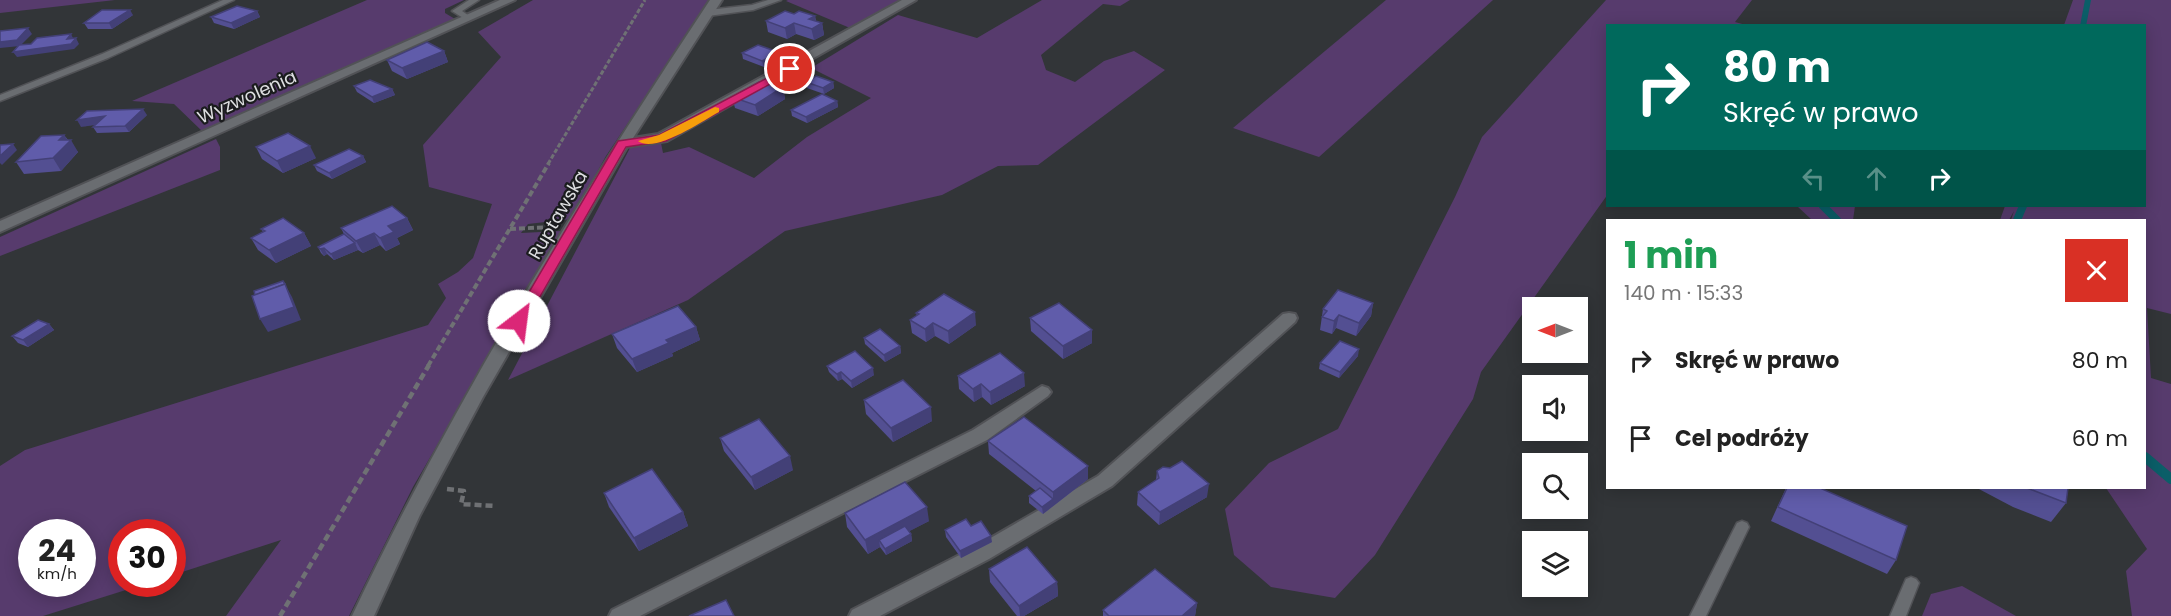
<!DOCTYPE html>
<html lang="pl">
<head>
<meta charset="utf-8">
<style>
	:root { --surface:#fff; --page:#f6f6f6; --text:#222; --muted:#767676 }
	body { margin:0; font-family:Poppins,sans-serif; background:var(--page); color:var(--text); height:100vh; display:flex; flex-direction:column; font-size:22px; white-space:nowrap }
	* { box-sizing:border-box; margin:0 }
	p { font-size:20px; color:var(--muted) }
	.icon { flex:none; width:33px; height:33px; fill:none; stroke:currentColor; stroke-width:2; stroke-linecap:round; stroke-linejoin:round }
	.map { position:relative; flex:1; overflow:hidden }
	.drawer { position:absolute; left:1606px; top:219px; width:540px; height:270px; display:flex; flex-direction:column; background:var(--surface); border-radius:0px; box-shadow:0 3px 15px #0003 }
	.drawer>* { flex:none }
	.top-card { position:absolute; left:1606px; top:24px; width:540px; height:183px; border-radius:0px; box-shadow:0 3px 15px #0003; background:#00695c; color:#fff; overflow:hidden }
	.needle { width:39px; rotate:270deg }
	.fabs { position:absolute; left:1522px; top:297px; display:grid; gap:12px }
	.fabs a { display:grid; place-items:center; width:66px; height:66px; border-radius:0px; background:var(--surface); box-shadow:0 3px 15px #0003; font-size:30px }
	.speed { position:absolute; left:18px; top:519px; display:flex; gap:12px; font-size:30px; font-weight:700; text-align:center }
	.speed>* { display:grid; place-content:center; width:78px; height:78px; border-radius:50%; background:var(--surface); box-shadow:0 3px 15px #0003; line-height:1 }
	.speed small { font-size:15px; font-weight:400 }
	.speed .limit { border:9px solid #d22; background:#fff; color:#111 }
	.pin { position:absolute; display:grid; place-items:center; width:51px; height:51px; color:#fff; margin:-26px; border:3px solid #fff; border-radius:50%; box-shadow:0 2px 6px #0007 }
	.me { position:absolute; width:66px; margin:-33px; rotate:30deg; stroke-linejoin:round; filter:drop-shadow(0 0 4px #0008) }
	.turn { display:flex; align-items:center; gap:21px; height:126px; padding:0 18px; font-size:27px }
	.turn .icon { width:78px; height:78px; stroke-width:2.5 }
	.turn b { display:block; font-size:42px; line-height:51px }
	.lanes { display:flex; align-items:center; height:57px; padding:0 18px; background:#0003; justify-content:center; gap:30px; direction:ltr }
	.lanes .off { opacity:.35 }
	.round { display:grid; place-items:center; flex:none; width:63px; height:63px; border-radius:0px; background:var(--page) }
	.summary { display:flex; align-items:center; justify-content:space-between; height:102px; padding:0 18px }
	h1 { font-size:36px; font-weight:700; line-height:45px; color:#1e9e55 }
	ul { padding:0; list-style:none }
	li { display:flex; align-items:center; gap:18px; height:78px; padding:0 18px }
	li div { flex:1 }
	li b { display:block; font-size:22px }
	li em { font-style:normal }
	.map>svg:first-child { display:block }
	.green { fill:#573b6d; fill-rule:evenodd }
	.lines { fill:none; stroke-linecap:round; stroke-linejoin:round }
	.stream-far2 { stroke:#0b5e68; stroke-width:6 }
	.stream-far1 { stroke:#0b5e68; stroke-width:8 }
	.stream { stroke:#0b5e68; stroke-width:10 }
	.service-casing { stroke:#515256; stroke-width:3 }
	.minor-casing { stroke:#515256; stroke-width:4 }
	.tertiary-casing { stroke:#515256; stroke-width:4 }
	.path-far2 { stroke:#6f7174; stroke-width:3; stroke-dasharray:4.5 2; stroke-linecap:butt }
	.path-far1 { stroke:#6f7174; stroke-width:4; stroke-dasharray:6 3; stroke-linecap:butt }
	.path { stroke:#6f7174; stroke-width:4.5; stroke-dasharray:7 4; stroke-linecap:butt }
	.service { fill:#6a6d71; fill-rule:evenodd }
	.minor { fill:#6a6d71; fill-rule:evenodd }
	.tertiary { fill:#6a6d71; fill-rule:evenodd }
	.wall { fill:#534f92 }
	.shaded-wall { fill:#434077 }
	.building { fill:#605caa; stroke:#434077; stroke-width:1.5 }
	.route { fill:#db2777; stroke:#8e194d; stroke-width:1.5 }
	.slow { fill:#f59e0b }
	.labels { text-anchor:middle; stroke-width:4.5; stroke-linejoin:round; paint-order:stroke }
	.street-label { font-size:18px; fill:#dddee0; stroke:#1b1c1e }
</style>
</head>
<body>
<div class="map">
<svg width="2171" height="616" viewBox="0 0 2171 616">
	<rect width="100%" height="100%" fill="#323538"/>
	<!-- green -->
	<g class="green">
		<polygon points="0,0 115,0 0,13"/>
		<polygon points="367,0 464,0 445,9 445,13 455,19 202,131 174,104 132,101"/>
		<path d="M533 0H710L606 156 571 219 528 224 521 233 561 231 413 487 349 616H226L281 540 173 575 172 532H122V584H145L43 616H0V466L25 450 428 325 446 298 438 284 458 272 473 258 492 204 429 187 423 145 501 57 478 32ZM32 532H82V584H32Z"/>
		<polygon points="788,0 900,0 850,28 786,1"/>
		<polygon points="1042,0 1130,0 1120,6 1103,4 1041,55 1046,70 1075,82 1104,61 1134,51 1165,70 1038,165 998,166 942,195 785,231 688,300 508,380 630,148 661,143 663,153 689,147 754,178 807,137 871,98 811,68 898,15 977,38"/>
		<polygon points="1386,0 1493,0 1319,157 1233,128"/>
		<polygon points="1606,0 1752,0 1735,22 1746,25 1608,26 1608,194 1481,372 1473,399 1375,555 1335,598 1271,587 1234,555 1225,509 1269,463 1338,429 1455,197 1482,137"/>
		<polygon points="2073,0 2171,0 2171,314 2147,308 2151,378 2171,384 2171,616 2132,616 2126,571 2147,549 2106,488 2145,488 2145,220 2011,220 2014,211 2009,220 2000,220 2005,206 2145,206 2145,26 2064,25"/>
		<polygon points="216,139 220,147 220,170 0,256 0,237"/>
		<polygon points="1797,206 1855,206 1853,220 1812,220"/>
		<polygon points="1962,586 2016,616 1922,616 1931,594"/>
	</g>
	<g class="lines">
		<!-- stream-far2 -->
		<polyline class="stream-far2" points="2083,26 2088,0"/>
		<!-- stream-far1 -->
		<g class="stream-far1">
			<polyline points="1823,206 1837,220"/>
			<polyline points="2017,220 2023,206"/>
		</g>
		<!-- stream -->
		<polyline class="stream" points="2145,457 2171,479"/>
		<defs>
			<g id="service">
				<polygon points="223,0 234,0 108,58 0,101 0,95 102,54"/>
				<polygon points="469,0 479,0 462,11 472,18 468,21 452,11"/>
				<polygon points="768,0 781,0 753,10 708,16 704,13 708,10 752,5"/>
				<polygon points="1742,521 1747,523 1749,527 1706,616 1690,616 1737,523"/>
				<polygon points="1911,577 1916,579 1919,583 1906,616 1890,616 1906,579"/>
			</g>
			<g id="minor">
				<path d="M710 0H722L633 138 658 134 902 0H916L667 141 627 147 483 397 420 515 374 616H352C454 401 579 198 710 0Z"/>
				<polygon points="1289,313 1295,314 1297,318 1295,322 1112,486 989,559 880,616 849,616 852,610 975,547 1098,476 1283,314"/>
				<polygon points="1042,386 1048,388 1051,392 1048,396 987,440 640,616 609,616 612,610 973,430"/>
			</g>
			<polygon id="tertiary" points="500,0 515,0 0,232 0,221"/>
		</defs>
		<!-- service casing -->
		<use href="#service" class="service-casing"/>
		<!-- minor casing -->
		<use href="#minor" class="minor-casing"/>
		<!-- tertiary casing -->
		<use href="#tertiary" class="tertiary-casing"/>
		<!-- path-far2 -->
		<polyline class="path-far2" points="548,164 645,0"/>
		<!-- path-far1 -->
		<g class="path-far1">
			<polyline points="510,229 551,227"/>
			<polyline points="428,366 549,163"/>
		</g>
		<!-- path -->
		<g class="path">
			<polyline points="447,489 464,491 461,504 496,506"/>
			<polyline points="280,616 429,365"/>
		</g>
		<!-- service -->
		<use href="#service" class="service"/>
		<!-- minor -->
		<use href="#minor" class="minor"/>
		<!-- tertiary -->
		<use href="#tertiary" class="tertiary"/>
	</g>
	<!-- wall -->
	<g class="wall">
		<polygon points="257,11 260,17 234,29 214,23 211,17"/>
		<polygon points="794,14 815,16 816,21 822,23 824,35 814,40 796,34 787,39 768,32 766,21"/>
		<polygon points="133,15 112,29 88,29 84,23"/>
		<polygon points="444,51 448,62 407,79 392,71 387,60"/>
		<polygon points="742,53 779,58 764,67 743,59"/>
		<polygon points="806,82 833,82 834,88 824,94 807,88"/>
		<polygon points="354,86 392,89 395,95 374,103 357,92"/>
		<polygon points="783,87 785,99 758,116 735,108 732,97"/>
		<polygon points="837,101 838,107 807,123 792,116 791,110"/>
		<polygon points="147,115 129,132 97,133 93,127 96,124 81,127"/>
		<polygon points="64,135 78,152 61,171 24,174 16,162"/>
		<polygon points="256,147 316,158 283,173 262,159"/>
		<polygon points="363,156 366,162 332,179 317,171 314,165"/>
		<polygon points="407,218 413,230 397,238 400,244 386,251 380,245 363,253 358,250 334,260 327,254 324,256 321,253 318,247 344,234 341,228"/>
		<polygon points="261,229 304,233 311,246 276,263 258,250 251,238 263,232"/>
		<polygon points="1373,303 1371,316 1356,336 1336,328 1332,334 1320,330 1323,309"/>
		<polygon points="916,313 976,325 949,344 935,336 926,342 912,333 910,320 917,316"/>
		<polygon points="1030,318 1092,330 1092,343 1063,359 1031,331"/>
		<polygon points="49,324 54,330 28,347 18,343 12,336"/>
		<polygon points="696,327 700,340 672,353 673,356 637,372 617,348 612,334"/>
		<polygon points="864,338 900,346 901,353 885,362 865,344"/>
		<polygon points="1358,356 1339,378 1319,369 1320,363"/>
		<polygon points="827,366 874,375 852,388 842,379 838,381 829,372"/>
		<polygon points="958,376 1025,386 991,405 982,397 974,402 959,389"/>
		<polygon points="864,400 932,421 893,442 866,414"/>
		<polygon points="720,438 793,470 755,490 724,451"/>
		<polygon points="988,441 1088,479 1043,514 1029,503 1029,496 1036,491 989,454"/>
		<polygon points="1170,468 1207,497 1159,525 1137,505 1138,492 1156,480 1157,471"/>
		<polygon points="1786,488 1820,488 1896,560 1887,574 1771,521"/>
		<polygon points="1977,488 2068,488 2066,503 2051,522 2013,507"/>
		<polygon points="604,493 683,512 688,526 639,551 609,507"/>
		<polygon points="845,513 929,521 909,531 911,534 912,541 886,555 880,547 868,554 847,527"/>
		<polygon points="971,526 992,542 961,558 946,537 945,530"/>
		<polygon points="989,569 1057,582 1058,596 1024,616 1017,616 990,582"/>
		<polygon points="1197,603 1195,616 1103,616 1103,610"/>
	</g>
	<!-- shaded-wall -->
	<g class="shaded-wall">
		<polygon points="130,10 133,15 112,29 109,23"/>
		<polygon points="257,11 260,17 234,29 231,23"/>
		<polygon points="815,16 816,26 822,23 824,35 814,40 809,19"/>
		<polygon points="794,23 796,34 787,39 785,28"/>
		<polygon points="28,28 32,34 20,46 0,48 0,42"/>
		<polygon points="71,34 74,40 76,38 79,44 74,49 17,57 13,52 67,39"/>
		<polygon points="444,51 448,62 407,79 402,68"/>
		<polygon points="778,52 779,58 764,67 762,61"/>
		<polygon points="833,82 834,88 824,94 823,88"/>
		<polygon points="783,87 785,99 758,116 755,105"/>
		<polygon points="392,89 395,95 374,103 372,97"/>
		<polygon points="837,101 838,107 807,123 806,117"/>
		<polygon points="143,109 147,115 129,132 125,126"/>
		<polygon points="105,116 109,123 81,127 77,120"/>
		<polygon points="64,135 69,142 71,140 78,152 61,171 53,158 59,140"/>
		<polygon points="13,144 17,150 2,165 0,163 0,156"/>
		<polygon points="310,146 316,158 283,173 277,161"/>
		<polygon points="363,156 366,162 332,179 329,173"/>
		<polygon points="407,218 413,230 397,238 400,244 386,251 380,238 388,226"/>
		<polygon points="304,233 311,246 276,263 269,250"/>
		<polygon points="374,233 380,245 363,253 356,241"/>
		<polygon points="355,243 358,250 334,260 331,254"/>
		<polygon points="324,248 327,254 324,256 320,249"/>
		<polygon points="283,281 292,297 301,320 268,332 260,319"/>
		<polygon points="1373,303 1371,316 1356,336 1359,323"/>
		<polygon points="975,312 976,325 949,344 948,331"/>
		<polygon points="1339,315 1336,328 1332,334 1334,321"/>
		<polygon points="933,323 935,336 926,342 925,329"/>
		<polygon points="49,324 54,330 28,347 23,340"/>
		<polygon points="696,327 700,340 672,353 673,356 637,372 632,359 666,340"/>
		<polygon points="1092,330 1092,343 1063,359 1063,346"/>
		<polygon points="900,346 901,353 885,362 884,355"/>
		<polygon points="1359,349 1358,356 1339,378 1340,372"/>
		<polygon points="873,368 874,375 852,388 851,381"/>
		<polygon points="841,372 842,379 838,381 837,374"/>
		<polygon points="1024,373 1025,386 991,405 990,392"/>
		<polygon points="981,384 982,397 974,402 973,389"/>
		<polygon points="931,407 932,421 893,442 891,428"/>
		<polygon points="790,456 793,470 755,490 751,477"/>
		<polygon points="1088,466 1088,479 1043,514 1042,507 1053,499 1053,492"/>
		<polygon points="1209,484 1207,497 1159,525 1160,512"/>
		<polygon points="927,507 929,521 883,545 879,540 880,547 868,554 865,540"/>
		<polygon points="683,512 688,526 639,551 634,538"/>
		<polygon points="911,534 912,541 886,555 885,549"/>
		<polygon points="991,536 992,542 961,558 960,551"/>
		<polygon points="1057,582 1058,596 1024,616 1020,616 1019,606"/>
		<polygon points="1197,603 1195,616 1182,616"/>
	</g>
	<!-- building -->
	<g class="building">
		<polygon points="237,6 257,11 231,23 211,17"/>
		<polygon points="102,10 130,10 109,23 84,23"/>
		<polygon points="785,11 794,14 799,11 815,16 809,19 822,23 812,29 794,23 785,28 766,21"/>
		<polygon points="28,28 17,40 0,42 0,31"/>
		<polygon points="71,34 67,39 76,38 71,44 13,52 19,45 31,44 37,38"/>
		<polygon points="427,42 444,51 402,68 387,60"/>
		<polygon points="758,45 778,52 762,61 742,53"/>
		<polygon points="816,76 833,82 823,88 806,82"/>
		<polygon points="370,80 392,89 372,97 354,86"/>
		<polygon points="759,82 783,87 755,105 732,97"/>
		<polygon points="822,94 837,101 806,117 791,110"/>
		<polygon points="143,109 125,126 93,127 105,116 77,120 87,111"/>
		<polygon points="288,133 310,146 277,161 256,147"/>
		<polygon points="64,135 59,140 71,140 53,158 16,162 41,136"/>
		<polygon points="13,144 0,156 0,145"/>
		<polygon points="349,149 363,156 329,173 314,165"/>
		<polygon points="392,206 407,218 388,226 394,232 380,238 374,233 356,241 341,228"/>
		<polygon points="283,218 304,233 269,250 251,238 265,231 261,229"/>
		<polygon points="344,234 355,243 331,254 324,248 320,249 318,247"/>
		<polygon points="283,281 285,284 255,295 254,291"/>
		<polygon points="285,284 294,307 260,319 252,296"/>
		<polygon points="1338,290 1373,303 1359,323 1339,315 1334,321 1322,317 1327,311 1323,309"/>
		<polygon points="944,294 975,312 948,331 933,323 925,329 910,320 919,314 916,313"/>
		<polygon points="1059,303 1092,330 1063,346 1030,318"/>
		<polygon points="678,306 696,327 666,340 669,343 632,359 612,334"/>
		<polygon points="38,320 49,324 23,340 12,336"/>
		<polygon points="880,329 900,346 884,355 864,338"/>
		<polygon points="1340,341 1359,349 1340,372 1320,363"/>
		<polygon points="855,351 873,368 851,381 841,372 837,374 827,366"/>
		<polygon points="1000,353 1024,373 990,392 981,384 973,389 958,376"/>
		<polygon points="903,380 931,407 891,428 864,400"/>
		<polygon points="1024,417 1088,466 1053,492 988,441"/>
		<polygon points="759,419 790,456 751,477 720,438"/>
		<polygon points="1182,461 1209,484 1160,512 1138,492 1159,478 1157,471 1163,467 1170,468"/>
		<polygon points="652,469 683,512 634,538 604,493"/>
		<polygon points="905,482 927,507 865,540 845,513"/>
		<polygon points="1040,488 1053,499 1042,507 1029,496"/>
		<polygon points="1787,488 1820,488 1907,526 1896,560 1778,507"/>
		<polygon points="2026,488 2068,488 2066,503 2027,488"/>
		<polygon points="966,519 971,526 981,521 991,536 960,551 945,530"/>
		<polygon points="905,526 911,534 885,549 879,540"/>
		<polygon points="1027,547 1057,582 1019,606 989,569"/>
		<polygon points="1155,569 1197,603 1182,616 1109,616 1103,610"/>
		<polygon points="726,600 734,616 689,616"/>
	</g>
	<!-- route -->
	<polygon class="route" points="790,66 795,69 794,71 666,141 626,147 526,321 524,324 514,324 512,321 618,141 659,135"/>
	<!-- slow -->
	<path class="slow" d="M715 107 719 108V112C702 121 655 154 638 141L659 135Z"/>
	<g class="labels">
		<!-- street labels -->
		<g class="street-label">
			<text transform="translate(247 97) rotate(-24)" y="6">Wyzwolenia</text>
			<text transform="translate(558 215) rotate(-60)" y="6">Ruptawska</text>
		</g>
	</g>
</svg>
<div class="fabs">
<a><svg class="needle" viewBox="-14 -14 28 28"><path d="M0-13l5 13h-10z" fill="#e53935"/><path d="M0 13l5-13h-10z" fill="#767676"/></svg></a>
<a><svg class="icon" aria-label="sound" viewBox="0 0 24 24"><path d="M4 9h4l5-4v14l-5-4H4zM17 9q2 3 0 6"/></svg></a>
<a><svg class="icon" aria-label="search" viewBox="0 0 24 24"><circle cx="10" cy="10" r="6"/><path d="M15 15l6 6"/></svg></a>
<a><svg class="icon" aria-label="layers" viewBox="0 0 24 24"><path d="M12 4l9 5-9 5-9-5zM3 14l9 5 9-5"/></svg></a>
</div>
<div class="speed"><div>24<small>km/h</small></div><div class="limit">30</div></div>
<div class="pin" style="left:790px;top:69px;background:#d93025"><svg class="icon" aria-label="arrive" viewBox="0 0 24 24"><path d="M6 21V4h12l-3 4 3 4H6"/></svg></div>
<svg class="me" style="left:519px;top:321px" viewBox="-20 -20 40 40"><circle r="19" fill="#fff"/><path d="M0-13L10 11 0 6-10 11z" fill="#db2777"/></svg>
<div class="top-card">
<div class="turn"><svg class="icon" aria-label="right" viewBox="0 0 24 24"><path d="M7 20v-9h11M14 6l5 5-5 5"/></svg><div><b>80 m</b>Skręć w prawo</div></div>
<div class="lanes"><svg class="icon off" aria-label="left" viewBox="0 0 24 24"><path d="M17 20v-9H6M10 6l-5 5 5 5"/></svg><svg class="icon off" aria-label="ahead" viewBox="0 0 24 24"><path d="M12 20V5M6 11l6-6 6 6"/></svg><svg class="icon" aria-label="right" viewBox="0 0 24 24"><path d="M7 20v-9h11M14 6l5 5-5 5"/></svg></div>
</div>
<section class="drawer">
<div class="summary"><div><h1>1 min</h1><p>140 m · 15:33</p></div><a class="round" style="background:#d93025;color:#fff"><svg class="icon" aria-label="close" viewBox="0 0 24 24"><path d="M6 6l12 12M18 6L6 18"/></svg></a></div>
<ul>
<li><svg class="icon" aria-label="right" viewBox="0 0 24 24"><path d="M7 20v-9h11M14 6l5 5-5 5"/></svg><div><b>Skręć w prawo</b></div><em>80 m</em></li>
<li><svg class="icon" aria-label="arrive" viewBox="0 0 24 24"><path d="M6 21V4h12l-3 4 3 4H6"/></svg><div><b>Cel podróży</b></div><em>60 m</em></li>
</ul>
</section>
</div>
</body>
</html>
